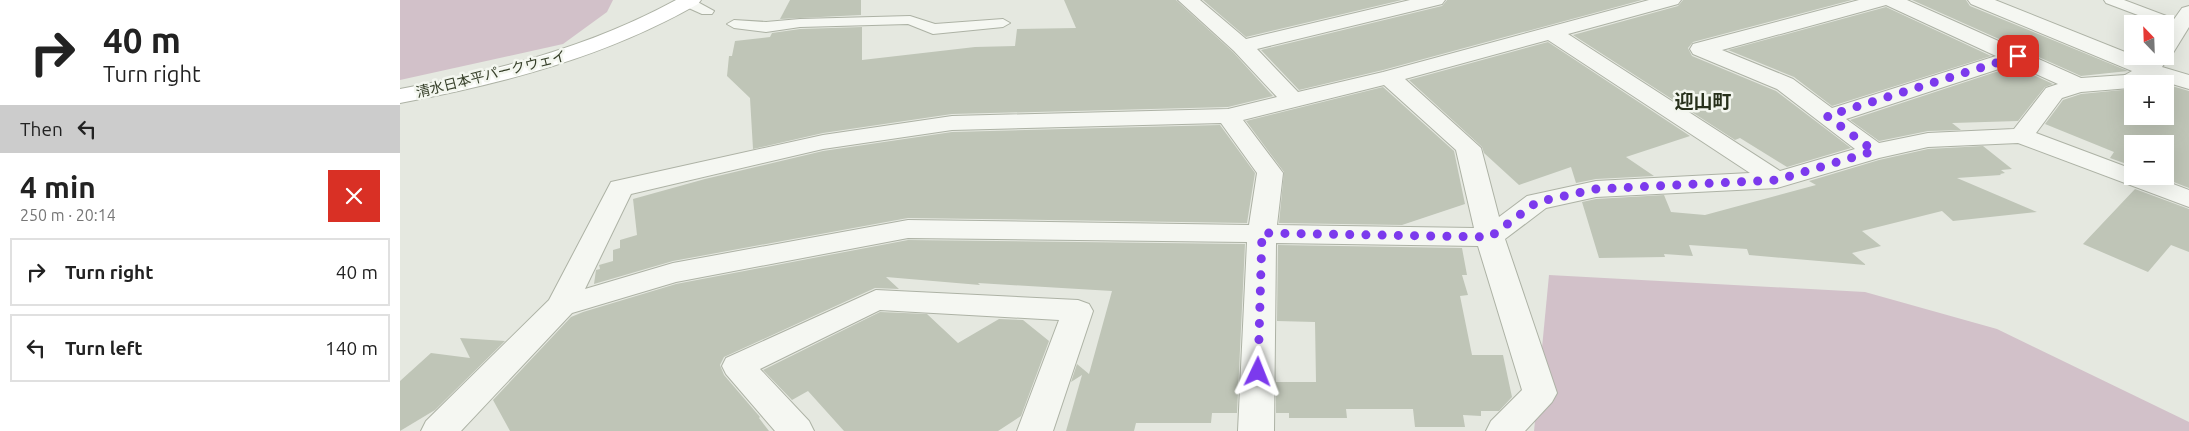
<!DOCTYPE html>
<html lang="en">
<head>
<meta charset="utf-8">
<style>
	:root { --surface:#fff; --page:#f6f6f6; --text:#222; --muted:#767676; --line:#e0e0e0 }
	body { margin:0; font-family:Ubuntu,"Noto Sans JP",sans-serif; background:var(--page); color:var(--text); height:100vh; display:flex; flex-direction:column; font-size:19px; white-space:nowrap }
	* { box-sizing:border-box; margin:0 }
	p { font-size:16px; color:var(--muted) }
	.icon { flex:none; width:28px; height:28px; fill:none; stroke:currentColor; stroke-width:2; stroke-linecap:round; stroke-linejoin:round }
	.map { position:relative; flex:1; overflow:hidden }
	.side { display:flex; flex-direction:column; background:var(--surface); width:400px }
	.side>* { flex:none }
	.banner { background:#fff; color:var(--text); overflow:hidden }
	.needle { width:32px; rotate:337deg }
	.buttons { position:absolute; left:1724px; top:15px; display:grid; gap:10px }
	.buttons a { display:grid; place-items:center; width:50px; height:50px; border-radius:0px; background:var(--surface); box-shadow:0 5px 20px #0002; font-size:25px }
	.pin { position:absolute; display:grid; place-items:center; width:42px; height:42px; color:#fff; margin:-21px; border-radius:10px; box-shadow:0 2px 8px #0006 }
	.me { position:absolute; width:55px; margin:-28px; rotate:2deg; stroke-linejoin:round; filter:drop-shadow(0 0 4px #0008) }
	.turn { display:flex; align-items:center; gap:18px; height:105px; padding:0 20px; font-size:22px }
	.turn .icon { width:65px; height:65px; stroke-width:2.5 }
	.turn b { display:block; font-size:35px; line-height:42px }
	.then { display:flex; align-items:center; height:48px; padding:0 20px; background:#0003; gap:10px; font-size:19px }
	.round { display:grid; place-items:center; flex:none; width:52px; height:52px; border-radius:0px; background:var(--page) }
	.summary { display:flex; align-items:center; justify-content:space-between; height:85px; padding:0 20px }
	h1 { font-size:30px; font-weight:600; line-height:38px }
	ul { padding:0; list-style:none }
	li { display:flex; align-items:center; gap:15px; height:68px; margin:0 10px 8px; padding:0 10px; border:2px solid var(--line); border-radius:0px }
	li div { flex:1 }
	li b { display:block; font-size:19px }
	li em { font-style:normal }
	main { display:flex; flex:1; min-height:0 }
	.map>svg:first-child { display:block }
	.green { fill:#d2c1c9 }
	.building { fill:#bfc5b7 }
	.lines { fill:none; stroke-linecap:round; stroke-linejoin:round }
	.lane-casing { stroke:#adb2a5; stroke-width:2 }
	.street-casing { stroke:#adb2a5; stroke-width:2 }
	.secondary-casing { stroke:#adb2a5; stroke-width:2 }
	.lane { fill:#f5f7f2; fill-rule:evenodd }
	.street { fill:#f5f7f2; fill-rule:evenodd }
	.secondary { fill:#fff; fill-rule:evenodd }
	.route { stroke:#7c3aed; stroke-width:9; stroke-dasharray:0 16.2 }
	.labels { text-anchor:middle; stroke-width:5; stroke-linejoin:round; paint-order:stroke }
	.far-street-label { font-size:14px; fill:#363f29; stroke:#f3f6ef }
	.quarter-label { font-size:19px; font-weight:bold; fill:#27301b; stroke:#f3f6ef }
</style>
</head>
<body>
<main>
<section class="side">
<div class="banner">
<div class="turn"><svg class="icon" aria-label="right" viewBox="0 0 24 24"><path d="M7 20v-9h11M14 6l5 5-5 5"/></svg><div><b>40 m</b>Turn right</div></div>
<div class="then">Then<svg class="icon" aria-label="left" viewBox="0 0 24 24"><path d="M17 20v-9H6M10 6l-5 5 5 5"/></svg></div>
</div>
<div class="summary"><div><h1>4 min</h1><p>250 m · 20:14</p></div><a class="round" style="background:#d93025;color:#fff"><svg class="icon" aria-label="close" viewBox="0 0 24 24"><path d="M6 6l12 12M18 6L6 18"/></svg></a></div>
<ul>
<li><svg class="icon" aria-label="right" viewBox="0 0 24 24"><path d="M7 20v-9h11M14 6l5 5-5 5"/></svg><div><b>Turn right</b></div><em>40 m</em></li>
<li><svg class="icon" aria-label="left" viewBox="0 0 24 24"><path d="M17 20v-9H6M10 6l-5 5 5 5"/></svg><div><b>Turn left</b></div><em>140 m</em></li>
</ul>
</section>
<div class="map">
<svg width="1789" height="431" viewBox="0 0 1789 431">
	<rect width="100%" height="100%" fill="#e5e8e0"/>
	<!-- green -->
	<g class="green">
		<polygon points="0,0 213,0 207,12 163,44 0,80"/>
		<polygon points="1149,275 1465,292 1597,329 1789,422 1789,431 1134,431"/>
	</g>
	<!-- building -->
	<g class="building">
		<polygon points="390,0 461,0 461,15 380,19"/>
		<polygon points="664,0 776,0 833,52 873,96 828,107 552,114 423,133 353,149 350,98 327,76 329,56 332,56 335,41 370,37 372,33 400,29 462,27 462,60 575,47 615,46 617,29 676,28"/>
		<polygon points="803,0 1002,0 846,37"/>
		<polygon points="1047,0 1242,0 983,70 899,90 861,50 1042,6"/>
		<polygon points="1283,0 1452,0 1293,42 1288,48 1292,56 1376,91 1451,148 1387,167 1340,138 1335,140 1173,35 1278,6"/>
		<polygon points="1512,0 1566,0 1570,6 1728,71 1681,76"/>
		<polygon points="1486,7 1591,56 1432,106 1394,77 1328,50"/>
		<polygon points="1148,42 1290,136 1226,157 1254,176 1196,179 1176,183 1171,167 1119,185 1084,153 1082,147 1009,80"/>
		<polygon points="1614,66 1653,84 1645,87 1618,121 1552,123 1561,130 1528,131 1479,141 1450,120"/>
		<polygon points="1765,84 1789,91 1789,188 1758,176 1765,176 1765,144 1732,144 1732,166 1710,158 1714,152 1645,124 1663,100 1681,94 1732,89 1732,116 1765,116"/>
		<polygon points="983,87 1054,151 1065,204 1002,225 879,223 884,172 846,121"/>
		<polygon points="820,125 855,173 847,223 508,218 273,261 194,284 196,270 200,269 199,265 213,261 213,250 220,248 220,240 237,235 233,199 305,179 423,151 552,132"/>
		<polygon points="1583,146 1612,169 1601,170 1605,173 1600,174 1601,175 1557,178 1637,212 1553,221 1542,211 1462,231 1481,246 1452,253 1466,265 1349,255 1347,249 1289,245 1293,256 1264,254 1265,257 1199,258 1182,202 1196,199 1264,195 1271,212 1305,215 1416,185 1409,181 1479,160 1528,149"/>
		<polygon points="1735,189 1789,209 1789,252 1771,245 1748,272 1683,244"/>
		<polygon points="508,240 845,244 837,413 812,413 811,423 736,423 734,431 666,431 682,375 671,382 677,364 689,374 712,291 578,283 580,285 486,277 499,289 475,288 324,357 320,365 324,375 360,417 359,418 369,431 110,431 93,400 171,317 183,312 276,284"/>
		<polygon points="878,245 1062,248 1067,275 1062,275 1068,295 1060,296 1072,355 1103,355 1112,397 1099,411 1081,411 1081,416 1063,415 1065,427 1015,427 1013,409 946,409 947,418 889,418 889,413 876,413 876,382 916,382 915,322 877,321"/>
		<polygon points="480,312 527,314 558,343 599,319 623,320 649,341 621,416 598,431 444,431 408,391 392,400 363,370"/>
		<polygon points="60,338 105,341 35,410 0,431 0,381 31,353 70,358"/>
	</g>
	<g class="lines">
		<defs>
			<g id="lane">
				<polygon points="281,0 294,0 314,11 312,14 302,14 282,5"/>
				<polygon points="1704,0 1724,0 1785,23 1787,26 1780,30 1775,29 1706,3"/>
				<polygon points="510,16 535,24 603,19 610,23 603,27 533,34 508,24 400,27 366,32 334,28 327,24 334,20 366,22 400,19"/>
			</g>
			<g id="street">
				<path d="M778 0H800L846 39 1010 0H1045L1042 4 857 49 898 92 983 72 1249 0H1281L1278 4 1168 34 1380 171 1455 149 1377 89 1293 54 1290 49 1293 44 1459 0H1507L1681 78 1725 75 1732 71 1571 4 1568 0H1595L1745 60 1748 56H1764L1767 60 1762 67 1789 75V89L1752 78 1741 84H1732V87L1730 88 1681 92 1662 98 1636 133 1732 169V176H1752L1789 190V207L1618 143 1528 147 1479 158 1377 188 1196 197 1146 208 1105 239 1157 393 1152 402 1125 431H1086L1091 421 1122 390 1078 246 876 243 874 431H838L847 242 508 238 276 282 172 313 61 431H21L26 421 149 300 211 182 423 135 552 116 828 109 877 97 834 51ZM1486 5 1596 56 1432 108 1393 79 1322 50ZM1148 40 1350 173 1196 181 1127 196 1099 217 1081 148 1005 79ZM1614 64 1658 84 1646 88 1614 129 1528 133 1479 143 1446 119ZM984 85 1056 150 1074 228 877 225 883 173 843 120ZM821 123 857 173 849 225 508 220 273 263 185 289 231 194 423 149 552 130Z"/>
				<polygon points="1789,6 1789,27 1773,53 1765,54 1765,32 1782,8"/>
				<polygon points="476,290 678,300 689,304 693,311 653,431 617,431 659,320 480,310 360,369 409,421 414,431 375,431 326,374 322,366 326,358"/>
			</g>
			<path id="secondary" d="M276 0H301L298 4C205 57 105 83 0 103V89C96 71 190 47 276 0Z"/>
		</defs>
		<!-- lane casing -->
		<use href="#lane" class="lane-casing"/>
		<!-- street casing -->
		<use href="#street" class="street-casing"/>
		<!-- secondary casing -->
		<use href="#secondary" class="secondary-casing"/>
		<!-- lane -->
		<use href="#lane" class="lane"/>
		<!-- street -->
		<use href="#street" class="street"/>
		<!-- secondary -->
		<use href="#secondary" class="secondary"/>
	</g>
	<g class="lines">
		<!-- route -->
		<polyline class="route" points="858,372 862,233 1090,237 1137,202 1196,189 1377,180 1474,151 1427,116 1618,56"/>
	</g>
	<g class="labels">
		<!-- far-street labels -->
		<g class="far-street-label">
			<text transform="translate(91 74) rotate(-14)" y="5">清水日本平パークウェイ</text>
		</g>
		<!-- quarter labels -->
		<g class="quarter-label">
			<text x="1303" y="108">迎山町</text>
		</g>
	</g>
</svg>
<div class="buttons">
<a><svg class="needle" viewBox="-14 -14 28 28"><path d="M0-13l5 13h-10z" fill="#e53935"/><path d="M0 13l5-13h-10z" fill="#767676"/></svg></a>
<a>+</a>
<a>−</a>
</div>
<div class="pin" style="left:1618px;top:56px;background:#d93025"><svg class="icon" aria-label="arrive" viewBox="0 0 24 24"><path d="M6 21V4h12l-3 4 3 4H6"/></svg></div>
<svg class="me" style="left:858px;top:372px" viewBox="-20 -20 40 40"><path d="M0-17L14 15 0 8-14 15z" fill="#7c3aed" stroke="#fff" stroke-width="4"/></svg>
</div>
</main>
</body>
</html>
